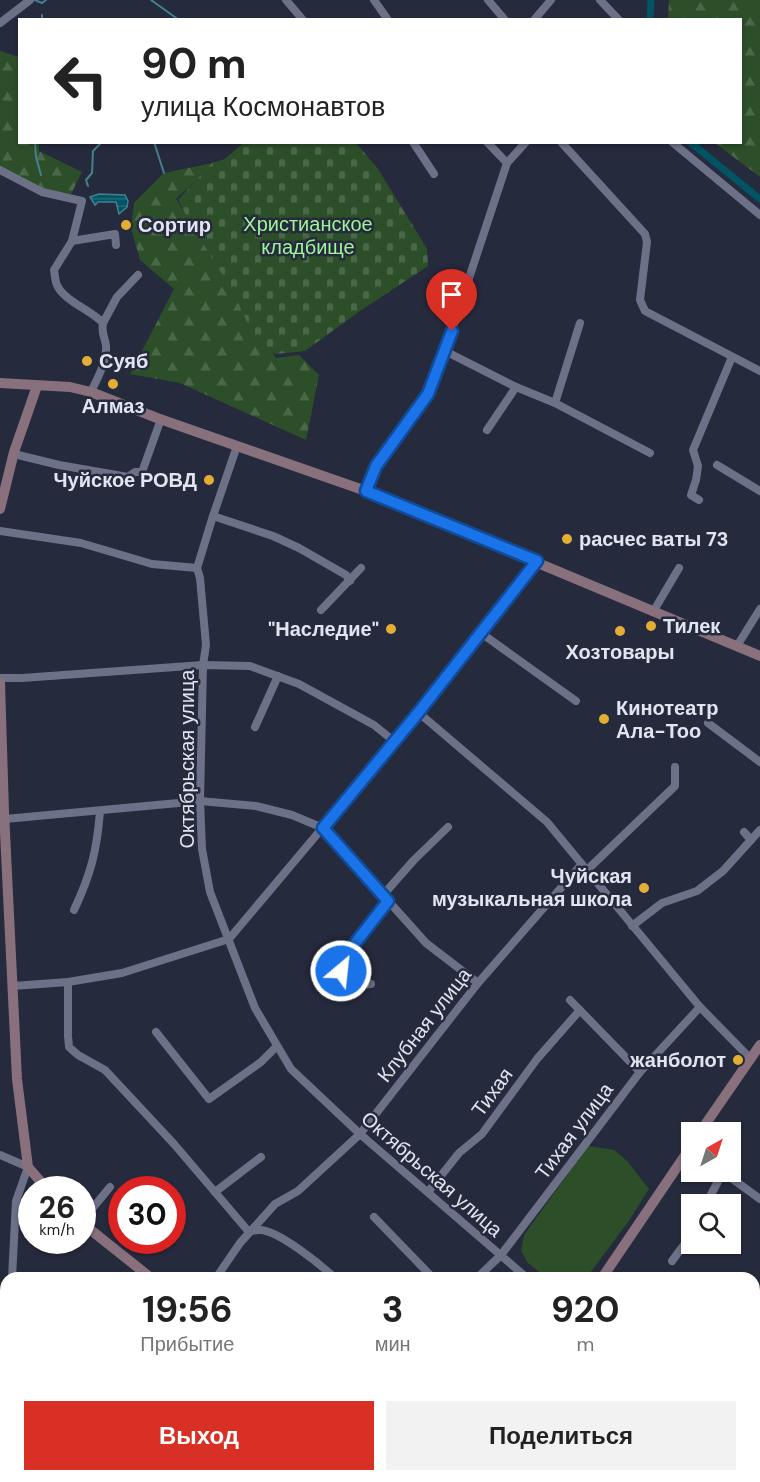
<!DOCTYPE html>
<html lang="ru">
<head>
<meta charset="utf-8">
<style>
	:root { --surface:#fff; --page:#f2f2f2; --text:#222; --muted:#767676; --accent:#d93025 }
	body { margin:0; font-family:"DM Sans",sans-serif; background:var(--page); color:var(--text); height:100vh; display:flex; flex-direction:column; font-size:22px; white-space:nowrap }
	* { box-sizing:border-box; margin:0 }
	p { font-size:20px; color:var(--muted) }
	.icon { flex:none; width:33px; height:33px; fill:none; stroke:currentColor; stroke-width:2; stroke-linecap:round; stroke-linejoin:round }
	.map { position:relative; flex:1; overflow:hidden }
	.panel { position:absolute; left:0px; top:1272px; width:760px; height:210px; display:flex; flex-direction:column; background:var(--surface); border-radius:18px 18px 0 0; box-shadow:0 2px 4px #0004 }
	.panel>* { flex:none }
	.top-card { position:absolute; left:18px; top:18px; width:724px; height:126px; border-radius:0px; box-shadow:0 2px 4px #0004; background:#fff; color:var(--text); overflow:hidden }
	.needle { width:39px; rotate:39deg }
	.buttons { position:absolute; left:681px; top:1122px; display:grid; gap:12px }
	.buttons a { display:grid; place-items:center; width:60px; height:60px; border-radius:0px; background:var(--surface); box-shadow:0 2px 4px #0004; font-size:30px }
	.speed { position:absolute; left:18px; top:1176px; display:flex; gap:12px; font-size:30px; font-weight:700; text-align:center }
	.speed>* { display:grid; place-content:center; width:78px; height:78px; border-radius:50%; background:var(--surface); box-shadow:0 2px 4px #0004; line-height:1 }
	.speed small { font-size:15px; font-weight:400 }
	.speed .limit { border:9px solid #d22; background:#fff; color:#111 }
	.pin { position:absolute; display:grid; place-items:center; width:51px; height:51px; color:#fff; margin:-62px -26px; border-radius:50% 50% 50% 0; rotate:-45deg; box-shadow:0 0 6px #0007 }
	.pin .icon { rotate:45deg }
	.me { position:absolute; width:66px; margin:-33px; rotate:28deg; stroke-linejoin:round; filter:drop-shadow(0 0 4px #0008) }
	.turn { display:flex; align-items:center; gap:21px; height:126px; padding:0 24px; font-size:27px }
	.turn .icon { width:78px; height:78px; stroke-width:2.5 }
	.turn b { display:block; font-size:42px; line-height:51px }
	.eta { display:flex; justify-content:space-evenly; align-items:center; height:102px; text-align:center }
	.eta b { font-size:36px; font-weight:700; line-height:42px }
	.primary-button { display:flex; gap:12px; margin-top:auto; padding:12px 24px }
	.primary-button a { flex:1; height:69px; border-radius:0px; background:var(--accent); color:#fff; font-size:24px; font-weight:700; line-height:69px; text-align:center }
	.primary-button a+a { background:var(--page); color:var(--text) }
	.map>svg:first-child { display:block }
	.forest { fill:url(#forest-firs) }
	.cemetery { fill:url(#cemetery-stones) }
	.garden { fill:#2c4f29 }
	.water { fill:url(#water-rules); stroke:#44808e; stroke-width:1.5 }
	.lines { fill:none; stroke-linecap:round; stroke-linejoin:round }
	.stream { stroke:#44808e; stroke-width:2 }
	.canal { stroke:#005463; stroke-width:7 }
	.street { stroke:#6c7188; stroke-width:8 }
	.secondary { stroke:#88707c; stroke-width:10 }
	.route-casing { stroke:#114b97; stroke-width:15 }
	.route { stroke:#1a73e8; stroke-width:10 }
	.poi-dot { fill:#e3ae34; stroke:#262a3d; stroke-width:2 }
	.labels { text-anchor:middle; stroke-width:5; stroke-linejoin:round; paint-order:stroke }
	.park-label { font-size:20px; fill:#9ef597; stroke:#262a3d }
	.poi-label { font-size:20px; font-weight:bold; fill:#e1e5f1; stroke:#262a3d; text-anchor:start }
	.street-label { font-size:20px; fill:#e1e5f1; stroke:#262a3d }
</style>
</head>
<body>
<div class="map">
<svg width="760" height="1482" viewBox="0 0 760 1482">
	<defs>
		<pattern id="forest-firs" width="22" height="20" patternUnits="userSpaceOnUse" patternTransform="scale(1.5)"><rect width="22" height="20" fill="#2c4f29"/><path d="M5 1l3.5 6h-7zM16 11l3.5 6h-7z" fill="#4a6848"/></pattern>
		<pattern id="cemetery-stones" width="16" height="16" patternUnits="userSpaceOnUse" patternTransform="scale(1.5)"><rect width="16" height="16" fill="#2c4f29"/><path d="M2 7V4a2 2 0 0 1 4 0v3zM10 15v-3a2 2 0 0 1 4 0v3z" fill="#4a6848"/></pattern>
		<pattern id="water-rules" width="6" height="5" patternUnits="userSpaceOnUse" patternTransform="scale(1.5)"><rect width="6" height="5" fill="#005463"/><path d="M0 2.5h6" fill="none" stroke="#256c7a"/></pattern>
	</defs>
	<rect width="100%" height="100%" fill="#262a3d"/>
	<!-- forest -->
	<g class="forest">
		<polygon points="669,0 760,0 760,177 715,143 741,142 741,20 668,19"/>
		<polygon points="0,51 19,57 20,142 39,143 39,151 82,172 69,198 42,190 0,168"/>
		<polygon points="217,162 176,199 276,358 299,355 319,375 306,440 180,383 130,374 174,289 140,260 131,228 134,203 164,173"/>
	</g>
	<!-- cemetery -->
	<polygon class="cemetery" points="243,143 356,143 378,169 427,249 428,266 360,311 305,351 276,354 266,350 249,326 232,290 189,221 178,200 212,163 225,159"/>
	<!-- garden -->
	<polygon class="garden" points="588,1146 614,1150 627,1161 649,1189 628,1222 587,1277 547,1278 528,1263 521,1251 524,1235"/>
	<!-- water -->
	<polygon class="water" points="99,194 125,195 128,201 127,207 119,214 116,202 98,202 95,205 90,197"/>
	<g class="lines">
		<!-- stream -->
		<g class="stream">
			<polyline points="35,0 42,3 46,0"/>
			<polyline points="151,0 179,20"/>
			<polyline points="42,20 42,15"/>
			<polyline points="35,142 36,157 41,175"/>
			<polyline points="154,142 164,173"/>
			<polyline points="88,186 86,180 92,173 93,151 102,142"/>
		</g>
		<!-- canal -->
		<g class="canal">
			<polyline points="650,20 651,0"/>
			<polyline points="690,142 760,199"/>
		</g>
		<!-- street -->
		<g class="street">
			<polyline points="286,0 303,20"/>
			<polyline points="374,0 388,20"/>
			<polyline points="488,0 505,20"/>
			<polyline points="600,0 619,20"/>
			<polyline points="534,20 551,0"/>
			<polyline points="0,23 30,0"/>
			<polyline points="413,142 434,174"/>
			<polyline points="487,142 507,163"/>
			<polyline points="561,142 645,234 647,242 640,300 645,311 760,371"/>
			<polyline points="672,142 760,215"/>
			<polyline points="0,170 42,192 82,201 72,241"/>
			<polyline points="103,323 117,297 138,275"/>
			<polyline points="445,351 516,387 555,403 650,453"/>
			<path d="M91 392C97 379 107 362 106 346 105 336 101 335 103 323 92 311 63 300 57 285 55 281 55 275 54 270L72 241 115 234 116 245"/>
			<polyline points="555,403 580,323"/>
			<polyline points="487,430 516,387"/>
			<polyline points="237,446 213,516 197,568 200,578 206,645 203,665 200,801 202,849 210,892 255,1008 291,1069 360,1134 527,1278"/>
			<polyline points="14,454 59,465 128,477 135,472 142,472 161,419"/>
			<polyline points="717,465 760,491"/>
			<polyline points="366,491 376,466 428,394 445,351 507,163 526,142"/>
			<polyline points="699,500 691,495 696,480 698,466 693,450 732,357"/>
			<polyline points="213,516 273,536 299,548 346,575 350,581"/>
			<polyline points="0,531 81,543 152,564 197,568"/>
			<polyline points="321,610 361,568"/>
			<polyline points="653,612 679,568"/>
			<polyline points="481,633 576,701"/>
			<polyline points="737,646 760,609"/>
			<polyline points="0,678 22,678 203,665 250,666 299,684 374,725 395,742"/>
			<polyline points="419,713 547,822 700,1007 750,1058"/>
			<polyline points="708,723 760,762"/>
			<polyline points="255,727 278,676"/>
			<polyline points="5,819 200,801 256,806 292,815 323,828 426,943 478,983"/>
			<polyline points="744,832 751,840 760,830"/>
			<polyline points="586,871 675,786 675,767"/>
			<polyline points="383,895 414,860 448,827"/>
			<path d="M74 910C91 874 97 850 100 811"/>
			<polyline points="632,926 662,903 697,891 723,871 751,840"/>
			<path d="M68 982V1036L69 1047 78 1055 105 1070 174 1144 249 1232C252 1231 255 1230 259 1230 277 1229 321 1265 335 1278"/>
			<path d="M371 984C356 986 343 981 339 964L388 901"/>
			<polyline points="13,986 68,982 122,973 229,939 419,713 537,561"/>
			<polyline points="570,1000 640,1072"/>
			<polyline points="156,1032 209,1099 261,1062 276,1047"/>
			<polyline points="0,1155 28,1167 16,1201 12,1278"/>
			<polyline points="723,1172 760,1199"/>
			<polyline points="215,1192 261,1157"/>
			<polyline points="428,1192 459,1153 482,1134 537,1059 580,1010"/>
			<polyline points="706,1204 723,1172"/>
			<polyline points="374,1217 433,1278"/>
			<polyline points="82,1221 110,1187"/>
			<polyline points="672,1261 692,1234"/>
			<polyline points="216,1278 240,1243 275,1204 298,1191 360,1134 478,983 581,865"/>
			<polyline points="477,1278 501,1255 640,1072 700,1007"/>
			<polyline points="0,1323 6,1323"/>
			<polyline points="754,1354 760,1356"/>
			<polyline points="0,1446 6,1411"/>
			<polyline points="754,1454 760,1458"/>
			<polyline points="629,1476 637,1482"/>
			<polyline points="744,1476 746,1482"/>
			<polyline points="210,1482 226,1476"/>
			<polyline points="594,1482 600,1476"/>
		</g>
		<!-- secondary -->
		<g class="secondary">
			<polyline points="0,383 70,387 91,392 157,418 366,491 760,656"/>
			<polyline points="0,509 14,452 37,386"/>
			<polyline points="0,683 4,812 17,1079 28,1167 48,1190"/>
			<polyline points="700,1132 760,1045"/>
			<polyline points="82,1223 151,1278"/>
			<polyline points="602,1278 692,1145"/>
			<polyline points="377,1476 385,1482"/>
			<polyline points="455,1482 459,1476"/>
		</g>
	</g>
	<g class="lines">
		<defs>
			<polyline id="route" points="341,971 339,964 388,901 323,828 418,713 537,561 366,491 376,466 428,394 452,331"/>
		</defs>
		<!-- route casing -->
		<use href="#route" class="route-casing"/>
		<!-- route -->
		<use href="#route" class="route"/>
	</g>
	<!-- markers -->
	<g class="poi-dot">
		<circle cx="126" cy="225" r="6"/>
		<circle cx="87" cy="361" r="6"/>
		<circle cx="113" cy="384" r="6"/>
		<circle cx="209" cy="480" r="6"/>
		<circle cx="567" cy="539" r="6"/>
		<circle cx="651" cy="626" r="6"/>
		<circle cx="391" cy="629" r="6"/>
		<circle cx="620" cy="631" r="6"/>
		<circle cx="604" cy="719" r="6"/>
		<circle cx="644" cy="888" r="6"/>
		<circle cx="738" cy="1060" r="6"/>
	</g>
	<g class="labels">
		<!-- park labels -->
		<g class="park-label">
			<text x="308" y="231">Христианское<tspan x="308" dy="23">кладбище</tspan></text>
		</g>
		<!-- poi labels -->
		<g class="poi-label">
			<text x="138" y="232">Сортир</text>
			<text x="99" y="368">Суяб</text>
			<text x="113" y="413" text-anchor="middle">Алмаз</text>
			<text x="197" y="487" text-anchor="end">Чуйское РОВД</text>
			<text x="579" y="546">расчес ваты 73</text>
			<text x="663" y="633">Тилек</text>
			<text x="379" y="636" text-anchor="end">"Наследие"</text>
			<text x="620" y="659" text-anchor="middle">Хозтовары</text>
			<text x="616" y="715">Кинотеатр<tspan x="616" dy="23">Ала-Тоо</tspan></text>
			<text x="632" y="883" text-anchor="end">Чуйская<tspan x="632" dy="23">музыкальная школа</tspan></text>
			<text x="726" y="1067" text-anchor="end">жанболот</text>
		</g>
		<!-- street labels -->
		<g class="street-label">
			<text transform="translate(187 759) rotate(-90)" y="7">Октябрьская улица</text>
			<text transform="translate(424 1025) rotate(-52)" y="7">Клубная улица</text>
			<text transform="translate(492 1092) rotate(-54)" y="7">Тихая</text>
			<text transform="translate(574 1131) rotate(-53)" y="7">Тихая улица</text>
			<text transform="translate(432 1174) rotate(41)" y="7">Октябрьская улица</text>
		</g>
	</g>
</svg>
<div class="buttons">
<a><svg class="needle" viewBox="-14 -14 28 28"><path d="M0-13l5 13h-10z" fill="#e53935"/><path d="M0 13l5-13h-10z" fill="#767676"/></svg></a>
<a><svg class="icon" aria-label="search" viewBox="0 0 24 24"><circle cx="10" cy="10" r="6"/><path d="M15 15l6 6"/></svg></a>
</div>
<div class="speed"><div>26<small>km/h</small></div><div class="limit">30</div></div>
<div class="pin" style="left:452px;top:331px;background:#d93025"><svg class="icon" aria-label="arrive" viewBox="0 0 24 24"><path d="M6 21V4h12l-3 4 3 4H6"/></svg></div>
<svg class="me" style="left:341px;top:971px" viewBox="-20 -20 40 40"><circle r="17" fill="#1a73e8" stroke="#fff" stroke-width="3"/><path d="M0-11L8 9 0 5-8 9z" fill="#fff"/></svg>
<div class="top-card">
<div class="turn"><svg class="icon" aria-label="left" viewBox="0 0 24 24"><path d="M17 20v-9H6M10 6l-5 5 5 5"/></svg><div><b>90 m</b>улица Космонавтов</div></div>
</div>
<section class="panel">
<div class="eta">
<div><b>19:56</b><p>Прибытие</p></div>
<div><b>3</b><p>мин</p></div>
<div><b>920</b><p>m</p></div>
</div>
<div class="primary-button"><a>Выход</a><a>Поделиться</a></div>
</section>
</div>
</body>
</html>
